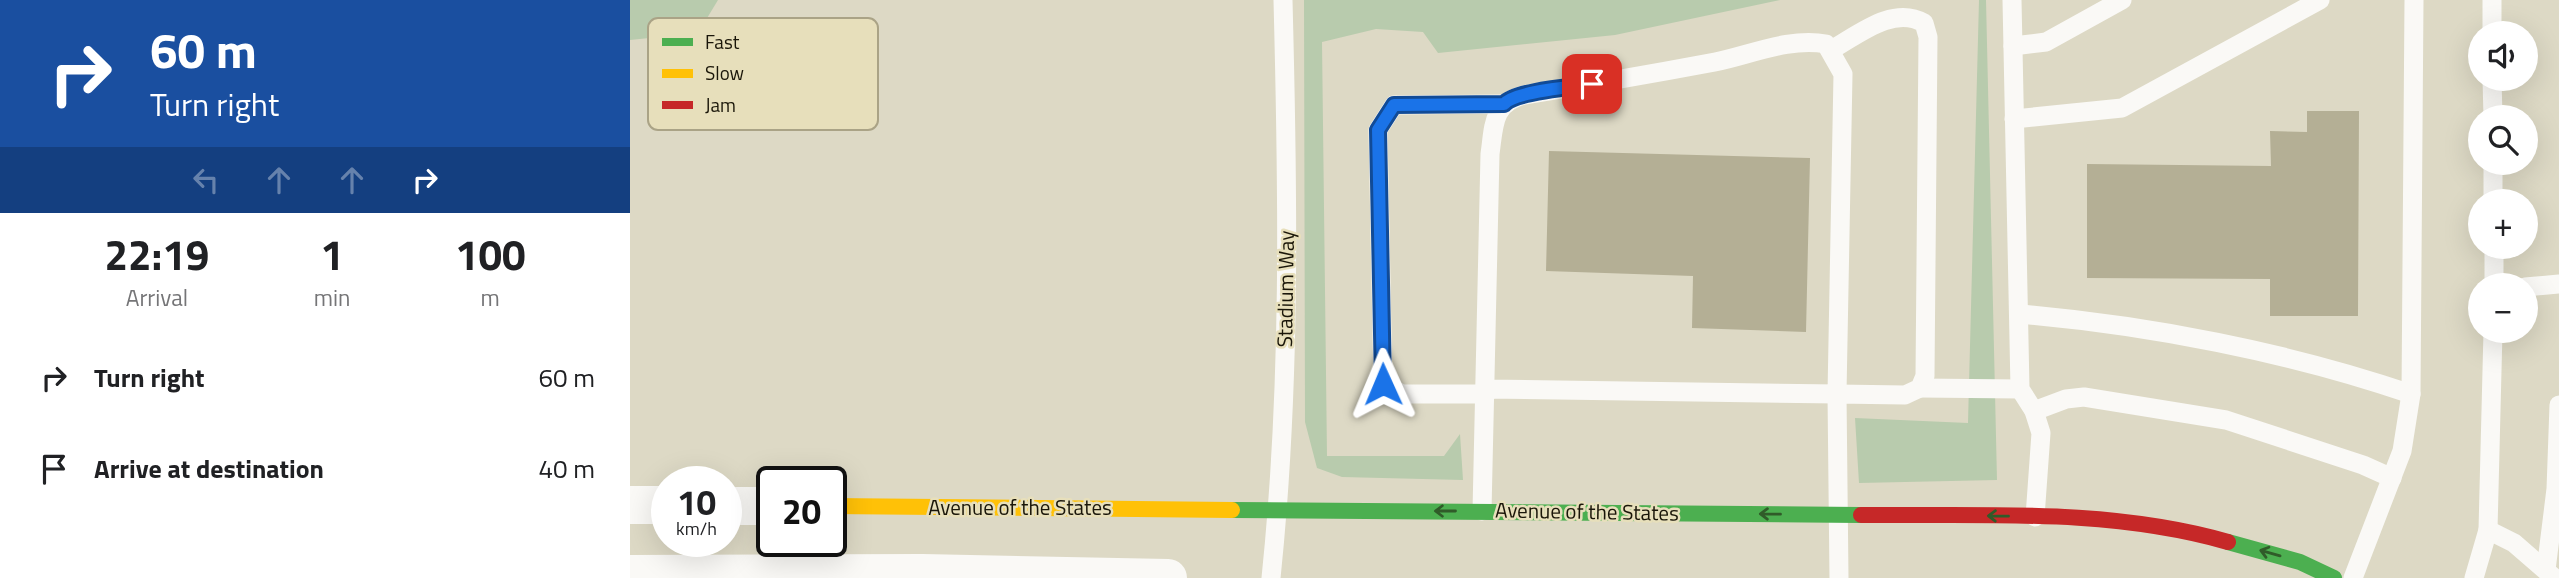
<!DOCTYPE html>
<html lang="en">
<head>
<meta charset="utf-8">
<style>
	:root { --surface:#fff; --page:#f6f6f6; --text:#202124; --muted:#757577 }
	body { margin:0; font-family:"Titillium Web",sans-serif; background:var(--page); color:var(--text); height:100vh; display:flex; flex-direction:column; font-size:26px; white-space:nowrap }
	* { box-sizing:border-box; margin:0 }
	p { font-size:23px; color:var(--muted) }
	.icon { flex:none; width:38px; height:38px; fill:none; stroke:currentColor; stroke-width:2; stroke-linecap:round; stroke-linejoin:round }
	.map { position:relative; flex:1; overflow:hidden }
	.panel { display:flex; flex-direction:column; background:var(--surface); width:630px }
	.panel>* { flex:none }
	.hud { background:#1a4fa0; color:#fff; overflow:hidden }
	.fabs { position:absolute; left:1838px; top:21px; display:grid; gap:14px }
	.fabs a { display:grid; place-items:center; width:70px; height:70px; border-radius:50%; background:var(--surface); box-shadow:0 7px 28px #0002; font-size:35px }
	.speed { position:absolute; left:21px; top:466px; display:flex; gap:14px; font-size:35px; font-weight:700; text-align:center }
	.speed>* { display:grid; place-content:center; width:91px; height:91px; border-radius:50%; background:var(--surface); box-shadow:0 7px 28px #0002; line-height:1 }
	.speed small { font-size:18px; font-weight:400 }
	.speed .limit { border:4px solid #111; border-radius:10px; background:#fff; color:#111 }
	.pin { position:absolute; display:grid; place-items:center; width:60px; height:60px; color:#fff; margin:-30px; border-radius:14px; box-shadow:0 4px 10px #0006 }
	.me { position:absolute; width:77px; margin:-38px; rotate:359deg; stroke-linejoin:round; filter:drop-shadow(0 0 5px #0008) }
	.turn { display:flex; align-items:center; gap:24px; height:147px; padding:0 35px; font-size:32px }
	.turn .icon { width:91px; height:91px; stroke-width:2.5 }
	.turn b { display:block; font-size:49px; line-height:60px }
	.lanes { display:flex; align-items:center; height:66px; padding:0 35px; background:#0003; justify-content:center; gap:35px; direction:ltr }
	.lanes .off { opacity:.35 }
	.eta { display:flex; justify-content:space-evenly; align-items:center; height:119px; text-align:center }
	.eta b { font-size:42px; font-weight:700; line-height:49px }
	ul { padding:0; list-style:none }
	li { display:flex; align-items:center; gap:21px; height:91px; padding:0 35px }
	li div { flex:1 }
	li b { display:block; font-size:26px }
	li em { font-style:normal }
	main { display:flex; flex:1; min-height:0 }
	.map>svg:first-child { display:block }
	.green { fill:#b8cbad }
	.building { fill:#b4af95 }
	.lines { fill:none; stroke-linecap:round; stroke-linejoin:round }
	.lane { stroke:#faf9f6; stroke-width:19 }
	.street { stroke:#faf9f6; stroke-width:38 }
	.fast { stroke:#4caf50; stroke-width:16 }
	.slow { stroke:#ffc107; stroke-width:16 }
	.jam { stroke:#c62828; stroke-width:16 }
	.oneway { stroke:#305b29 }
	.route-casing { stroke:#114b97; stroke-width:18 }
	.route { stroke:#1a73e8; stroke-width:12 }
	.labels { text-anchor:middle; stroke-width:5; stroke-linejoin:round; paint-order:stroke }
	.street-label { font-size:21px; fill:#1a1609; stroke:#e7dfbb }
	.key { fill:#e7dfbb; stroke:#aaa386; stroke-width:2 }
	.key-label { font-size:19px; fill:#1a1609 }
</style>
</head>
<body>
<main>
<section class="panel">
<div class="hud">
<div class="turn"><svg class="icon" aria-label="right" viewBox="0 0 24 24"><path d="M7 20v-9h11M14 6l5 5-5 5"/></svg><div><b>60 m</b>Turn right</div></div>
<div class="lanes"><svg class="icon off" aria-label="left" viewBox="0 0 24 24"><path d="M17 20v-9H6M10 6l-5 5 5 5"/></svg><svg class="icon off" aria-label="ahead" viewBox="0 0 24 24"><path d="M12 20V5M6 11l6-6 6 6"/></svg><svg class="icon off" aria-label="ahead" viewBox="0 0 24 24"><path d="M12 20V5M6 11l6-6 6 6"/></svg><svg class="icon" aria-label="right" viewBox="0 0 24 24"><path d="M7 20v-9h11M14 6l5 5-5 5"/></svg></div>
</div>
<div class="eta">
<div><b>22:19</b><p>Arrival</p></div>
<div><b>1</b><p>min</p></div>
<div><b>100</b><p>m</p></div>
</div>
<ul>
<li><svg class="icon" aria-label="right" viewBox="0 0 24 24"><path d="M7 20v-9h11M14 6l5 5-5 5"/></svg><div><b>Turn right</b></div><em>60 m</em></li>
<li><svg class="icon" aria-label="arrive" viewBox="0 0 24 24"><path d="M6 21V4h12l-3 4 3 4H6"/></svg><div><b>Arrive at destination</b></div><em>40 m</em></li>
</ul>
</section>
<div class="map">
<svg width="1929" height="578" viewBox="0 0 1929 578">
	<rect width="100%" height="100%" fill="#ddd9c5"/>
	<!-- green -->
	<g class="green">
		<polygon points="0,0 88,0 68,33 0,40"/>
		<polygon points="674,0 1150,0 985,35 808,53 793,32 746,29 692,42 697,456 814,456 830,434 833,480 712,477 687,468 675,422"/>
		<polygon points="1349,0 1356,0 1367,480 1229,483 1225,418 1338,423"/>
	</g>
	<!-- building -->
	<g class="building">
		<polygon points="1677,111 1729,111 1728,316 1640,316 1640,279 1457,278 1457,164 1641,166 1640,131 1677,132"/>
		<polygon points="919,151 1180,158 1176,332 1062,328 1063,276 916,271"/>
	</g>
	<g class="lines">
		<!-- lane -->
		<g class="lane">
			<polyline points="1382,0 1390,389 1404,411 1411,433 1405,517"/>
			<polyline points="1862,0 1862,33"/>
			<polyline points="1383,46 1416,42 1492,0"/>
			<path d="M1201 50C1228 35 1263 5 1294 23L1298 37 1295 376 1290 388 1275 395 1207 394 1209 578"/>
			<polyline points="1862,79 1863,117"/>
			<polyline points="1384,119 1492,108 1690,0"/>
			<polyline points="1863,163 1863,201"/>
			<polyline points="1864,247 1864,285"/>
			<polyline points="1895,287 1929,284"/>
			<path d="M1389 314C1518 325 1658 352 1781 394"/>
			<polyline points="1290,388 1390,389"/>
			<polyline points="856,394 772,394 753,384 748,130 764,105 874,104"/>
			<polyline points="1404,411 1436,399 1454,397 1596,420 1733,465 1762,478"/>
			<path d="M852 511 860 154C864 126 862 103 894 95 958 85 1021 74 1085 62 1120 55 1160 37 1196 44L1213 74 1207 394 857 389"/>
			<polyline points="1858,530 1863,331"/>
			<polyline points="1916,570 1926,489 1929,405"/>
			<path d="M641 578C661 386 658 193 653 0"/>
			<polyline points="1723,578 1772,451 1781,394 1784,0"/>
			<polyline points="1844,578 1858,530 1884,543 1922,576"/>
		</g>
		<!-- street -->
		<g class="street">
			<polyline points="0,505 37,505"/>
			<polyline points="96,506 142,506"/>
			<polyline points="0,574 292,573 538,578"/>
		</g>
		<!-- fast -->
		<g class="fast">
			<polyline points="602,510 1231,515"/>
			<polyline points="1598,542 1670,562 1704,578"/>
		</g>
		<!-- slow -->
		<polyline class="slow" points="201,506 602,510"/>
		<!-- jam -->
		<path class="jam" d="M1231 515C1352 516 1480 508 1598 542"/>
	</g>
	<!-- one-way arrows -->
	<defs><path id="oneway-shaft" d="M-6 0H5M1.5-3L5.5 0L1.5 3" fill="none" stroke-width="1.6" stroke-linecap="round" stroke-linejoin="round" transform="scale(1.75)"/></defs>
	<g class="oneway">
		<use href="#oneway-shaft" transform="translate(815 511) rotate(-180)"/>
		<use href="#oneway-shaft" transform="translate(1140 514) rotate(-179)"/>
		<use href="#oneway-shaft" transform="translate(1368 516) rotate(-179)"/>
		<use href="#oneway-shaft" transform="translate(1640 553) rotate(-164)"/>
	</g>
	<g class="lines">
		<defs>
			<path id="route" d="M753 384 748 130 764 105 874 104C885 91 943 87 962 84"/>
		</defs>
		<!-- route casing -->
		<use href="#route" class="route-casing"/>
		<!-- route -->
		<use href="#route" class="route"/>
	</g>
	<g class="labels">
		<!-- street labels -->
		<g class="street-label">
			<text transform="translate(656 289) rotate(-89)" y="7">Stadium Way</text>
			<text x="390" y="515">Avenue of the States</text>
			<text transform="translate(957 512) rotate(1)" y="7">Avenue of the States</text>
		</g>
	</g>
	<!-- legend -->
	<rect x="18" y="18" width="230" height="112" rx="10" class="key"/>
	<rect x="32" y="38" width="31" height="8" fill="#4caf50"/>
	<rect x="32" y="69" width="31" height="9" fill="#ffc107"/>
	<rect x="32" y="101" width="31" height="8" fill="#c62828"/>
	<g class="key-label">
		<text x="75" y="49">Fast</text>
		<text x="75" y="80">Slow</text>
		<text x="75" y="112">Jam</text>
	</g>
</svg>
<div class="fabs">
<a><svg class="icon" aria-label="sound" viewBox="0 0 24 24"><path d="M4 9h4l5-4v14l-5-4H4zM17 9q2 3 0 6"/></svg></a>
<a><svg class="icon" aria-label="search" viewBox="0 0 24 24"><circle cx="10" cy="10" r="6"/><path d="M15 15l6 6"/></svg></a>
<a>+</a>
<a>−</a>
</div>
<div class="speed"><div>10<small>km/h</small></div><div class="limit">20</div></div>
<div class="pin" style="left:962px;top:84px;background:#d93025"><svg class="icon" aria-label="arrive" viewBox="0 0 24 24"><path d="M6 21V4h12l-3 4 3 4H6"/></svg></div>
<svg class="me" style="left:753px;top:384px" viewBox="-20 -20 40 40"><path d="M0-17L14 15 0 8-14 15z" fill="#1a73e8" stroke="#fff" stroke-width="4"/></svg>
</div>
</main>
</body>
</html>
